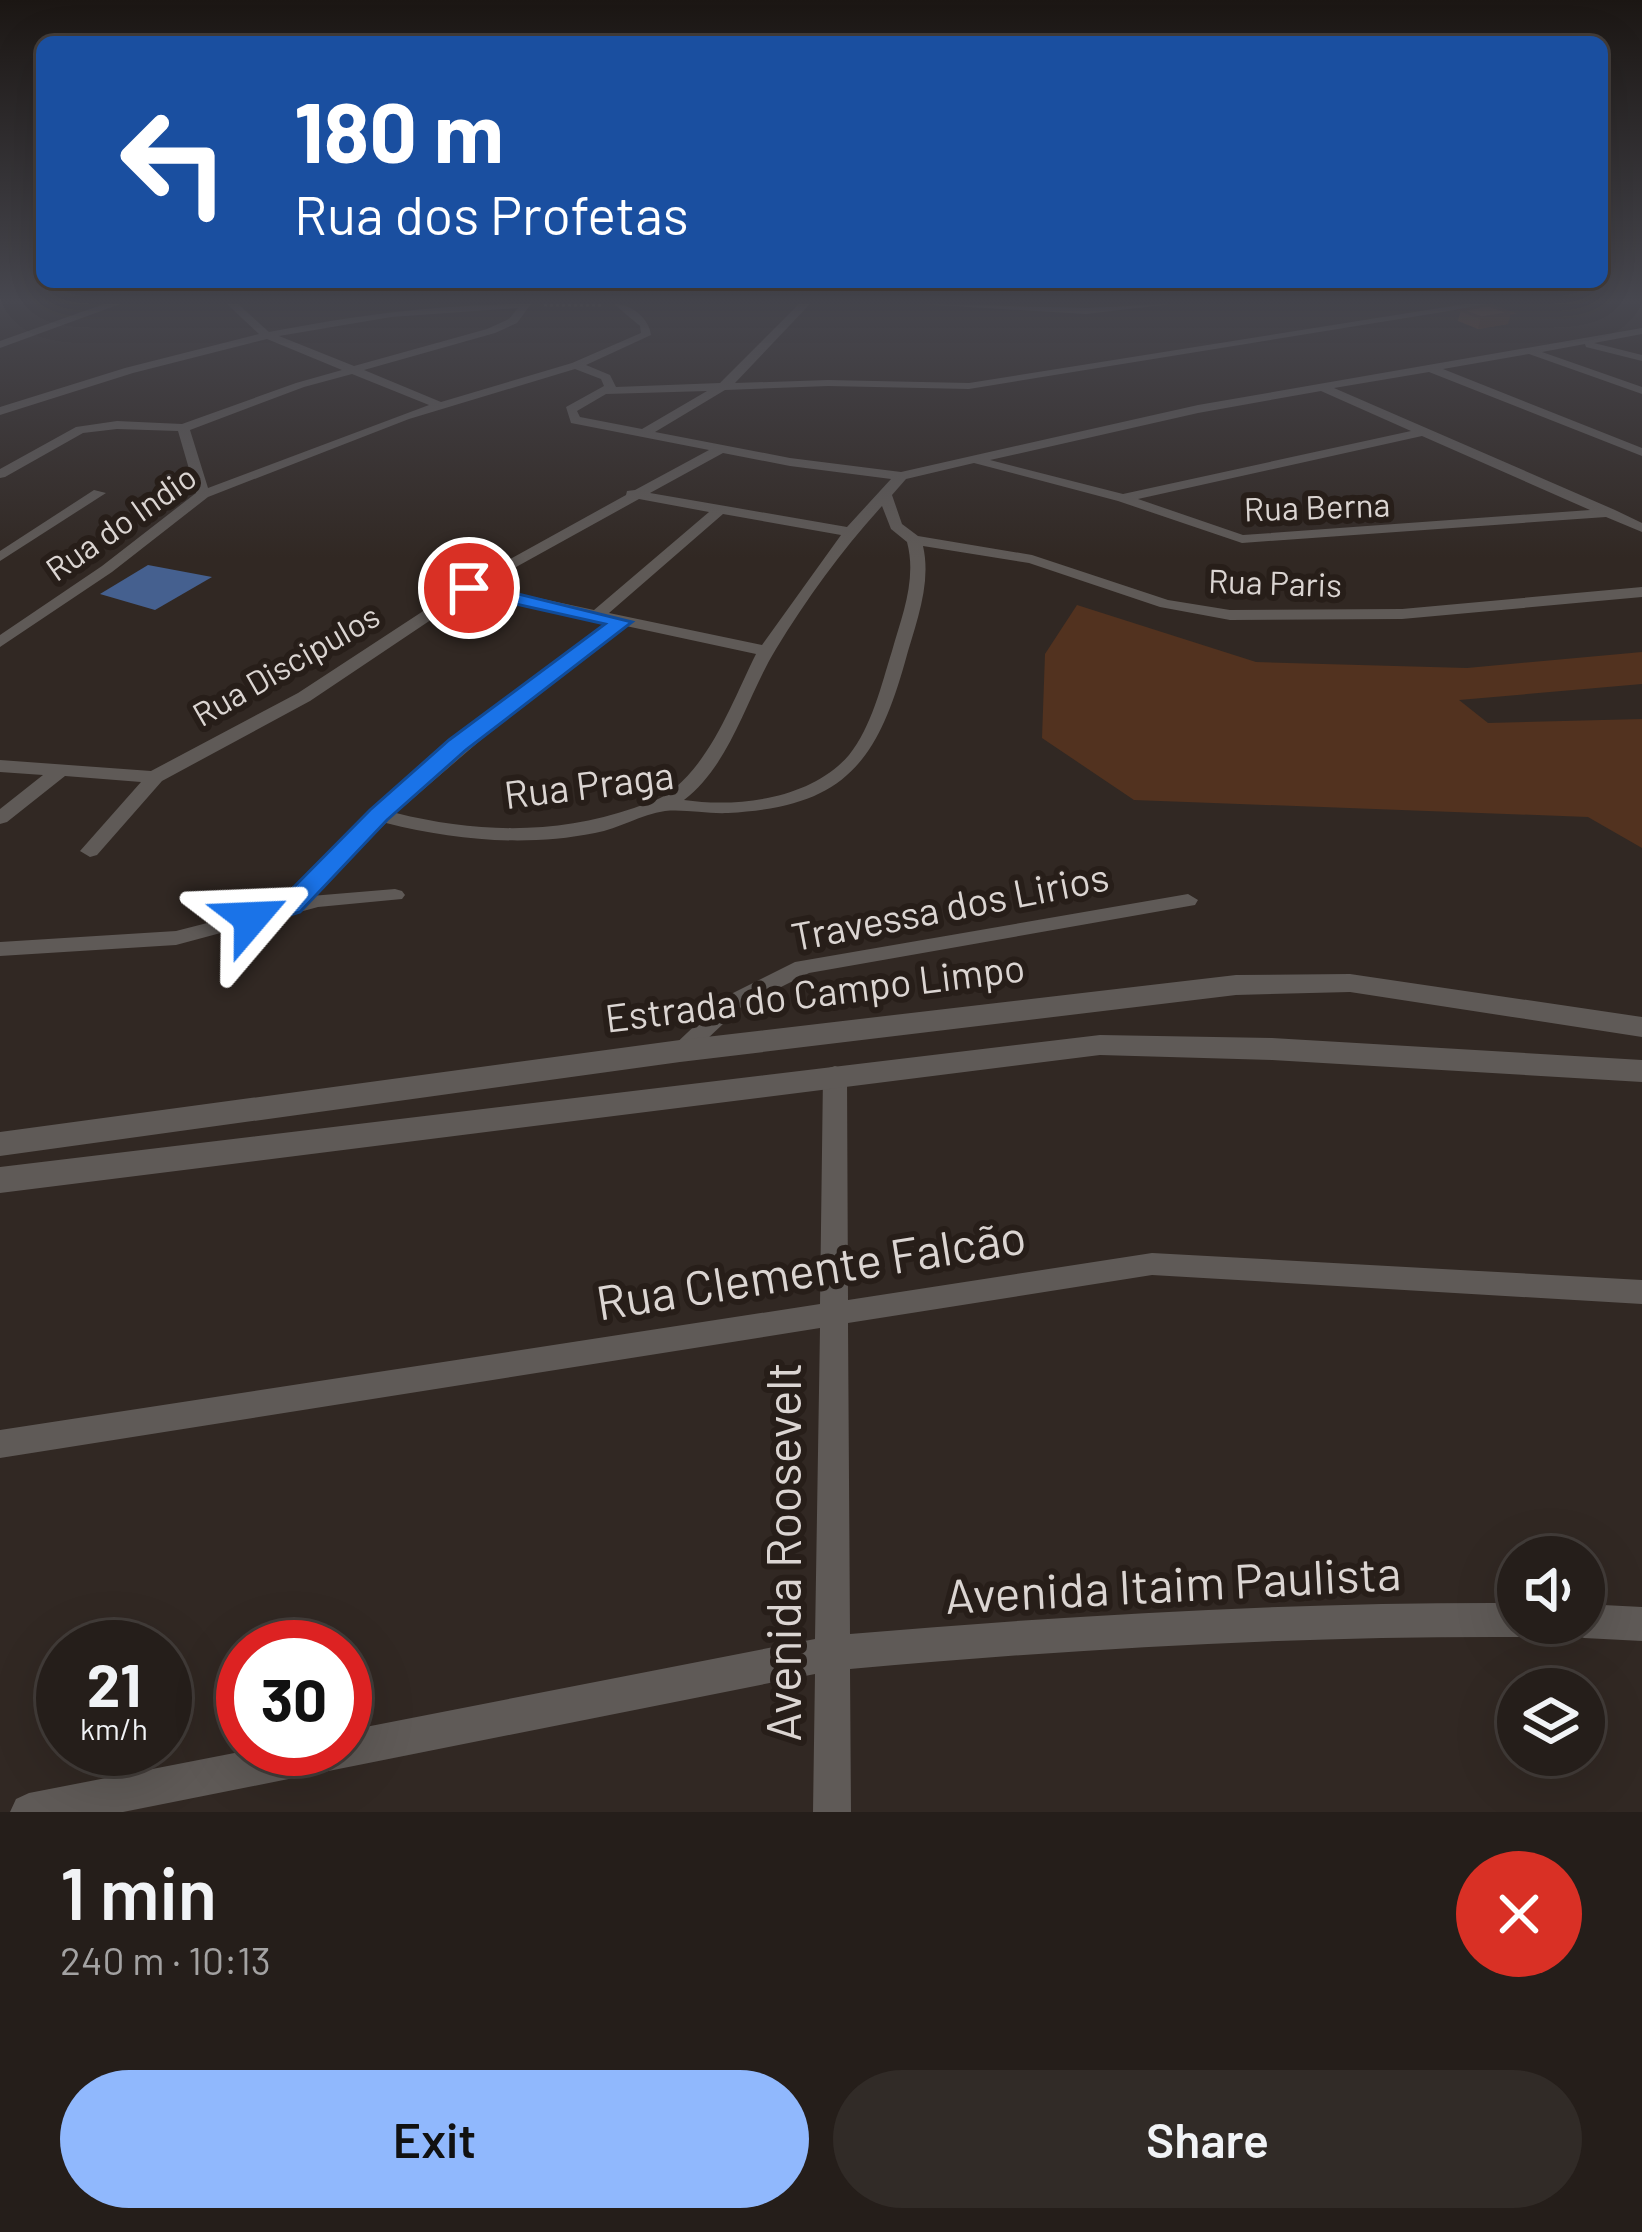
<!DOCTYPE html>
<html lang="en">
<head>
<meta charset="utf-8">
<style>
	:root { --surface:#251e1a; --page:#312b27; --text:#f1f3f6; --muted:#a3a2a2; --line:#423c39; --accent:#90b8fd }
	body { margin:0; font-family:Barlow,sans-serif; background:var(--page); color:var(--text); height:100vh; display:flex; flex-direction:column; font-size:45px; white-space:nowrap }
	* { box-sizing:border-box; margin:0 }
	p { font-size:39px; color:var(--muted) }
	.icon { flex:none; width:66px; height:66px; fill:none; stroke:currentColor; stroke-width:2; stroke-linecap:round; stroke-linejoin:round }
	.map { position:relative; height:1812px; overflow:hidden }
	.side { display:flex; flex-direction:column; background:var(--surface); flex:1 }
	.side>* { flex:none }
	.banner { position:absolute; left:36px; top:36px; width:1572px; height:252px; border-radius:18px; box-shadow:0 12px 48px #0002,0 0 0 3px var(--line); background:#1a4fa0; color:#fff; overflow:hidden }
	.buttons { position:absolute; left:1497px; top:1536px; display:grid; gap:24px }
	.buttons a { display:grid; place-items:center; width:108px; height:108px; border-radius:50%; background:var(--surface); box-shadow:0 12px 48px #0002,0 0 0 3px var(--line); font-size:60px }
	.speed { position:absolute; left:36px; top:1620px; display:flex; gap:24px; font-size:60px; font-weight:700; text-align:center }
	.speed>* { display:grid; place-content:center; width:156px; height:156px; border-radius:50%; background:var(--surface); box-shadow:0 12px 48px #0002,0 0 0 3px var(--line); line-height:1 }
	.speed small { font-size:30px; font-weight:400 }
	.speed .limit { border:18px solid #d22; background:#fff; color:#111 }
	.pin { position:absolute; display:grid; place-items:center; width:102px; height:102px; color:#fff; margin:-51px; border:6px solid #fff; border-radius:50%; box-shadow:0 3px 12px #0007 }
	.me { position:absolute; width:132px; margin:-66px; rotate:64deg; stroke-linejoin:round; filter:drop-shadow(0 0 9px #0008) }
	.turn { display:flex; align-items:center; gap:42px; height:252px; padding:0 60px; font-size:54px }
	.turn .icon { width:156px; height:156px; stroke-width:2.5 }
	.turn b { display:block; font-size:84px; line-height:102px }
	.round { display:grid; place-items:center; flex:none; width:126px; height:126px; border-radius:63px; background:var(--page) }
	.head { display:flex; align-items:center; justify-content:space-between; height:204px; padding:0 60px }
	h1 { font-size:72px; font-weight:600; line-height:90px }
	.cta { display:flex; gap:24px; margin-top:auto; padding:24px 60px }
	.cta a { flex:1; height:138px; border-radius:72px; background:var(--accent); color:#111; font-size:48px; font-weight:600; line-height:138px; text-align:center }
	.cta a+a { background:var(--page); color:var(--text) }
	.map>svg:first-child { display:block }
	.green { fill:#52321f }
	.water { fill:#45608f }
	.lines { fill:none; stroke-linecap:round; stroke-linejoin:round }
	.path { stroke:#766f6a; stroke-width:3; stroke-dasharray:3 3; stroke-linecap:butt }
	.minor { fill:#5f5a57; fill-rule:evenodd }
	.tertiary { fill:#5f5a57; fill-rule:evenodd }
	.wall { fill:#6c3f25 }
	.shaded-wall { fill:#58331e }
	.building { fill:#7d492b; stroke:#58331e; stroke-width:3 }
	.route { fill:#1a73e8; stroke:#114b97; stroke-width:3 }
	.labels { text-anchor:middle; stroke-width:12; stroke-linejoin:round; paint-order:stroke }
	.far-street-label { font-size:33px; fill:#dbd5d2; stroke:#271e19 }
	.street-label { font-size:39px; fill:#dbd5d2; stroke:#271e19 }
	.near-street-label { font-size:48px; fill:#dbd5d2; stroke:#271e19 }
</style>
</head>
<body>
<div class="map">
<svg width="1642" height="1812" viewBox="0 0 1642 1812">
	<rect width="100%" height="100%" fill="#312823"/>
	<!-- green -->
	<polygon class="green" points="1077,605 1256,662 1467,668 1642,652 1642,684 1459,700 1488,723 1642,719 1642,848 1588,817 1134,800 1042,738 1045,654"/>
	<!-- water -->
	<polygon class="water" points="148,565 212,577 155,610 100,594"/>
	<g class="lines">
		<!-- path -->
		<polyline class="path" points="544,305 604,305"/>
		<!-- minor -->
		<g class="minor">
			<polygon points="104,304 120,304 0,348 0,341"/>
			<path d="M227 304H238L269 332C356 315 442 304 531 304L517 323 495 333 364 370 441 402 572 363 641 333 640 326 614 304C631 304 649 318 651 335L586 365 610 375 616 387 720 383 799 304H810L735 383 828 380 969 383 1465 304H1492L969 389 828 386 725 390 655 432 790 458 901 472 1198 405 1642 328V334L1594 343 1642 355V361L1586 347 1585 344 1542 352 1642 387V394L1529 354 1443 369 1642 448V456L1429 372 1334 388 1615 510 1642 523V532L1606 517 1242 543 1118 501 974 463 906 479 892 495 902 524 918 536 1032 555 1168 600 1230 610 1402 609 1642 587V597L1402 619 1230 620 1160 607 1029 563 923 546C932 585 915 625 905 662 876 766 841 807 728 813 707 814 685 809 665 811 641 814 619 829 595 833 525 847 454 840 386 823L311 896 395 889 402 891 405 895 402 899 318 907 176 945 0 956V942L176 931 281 904 372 811 485 718 610 623 471 593 310 701 162 781 97 855 90 857 80 851 141 782 65 776 7 822 0 824V809L43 775 0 772V760L151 771 298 693 463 585 626 495 627 491 635 490 709 450 571 423 566 407 604 386 601 379 575 369 409 419 208 497 112 572 0 647V635L102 566 196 493 178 431 117 429 83 433 5 477 0 478V469L76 427 117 421 182 424 296 383 342 370 267 339 133 373 0 415V407L125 368 259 334ZM518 308 509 319 487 329 354 366 279 336 391 317ZM352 374 429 405 208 488 190 430 304 387ZM707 391 642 429 580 417 577 411 606 394ZM1321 391 1411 431 1123 494 990 460 1198 413ZM1422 436 1590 510 1243 535 1138 499ZM723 453 790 466 891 479 847 527 650 493ZM639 499 709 512 594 610 482 586ZM882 506 891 529 907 542C917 579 902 616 892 651 881 686 872 726 849 755 811 799 738 808 684 800 731 764 746 698 776 649 807 598 842 550 882 506ZM723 514 841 535 762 645 609 613ZM626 626 756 654C734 698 714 755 675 788 662 800 649 802 634 808 556 835 476 833 396 813L497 726Z"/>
			<polygon points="920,304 1086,308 1171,304 1086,314"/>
			<polygon points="94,490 106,493 0,561 0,551"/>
			<polygon points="1188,894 1198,900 1195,905 809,973 741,1007 688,1057 672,1057 668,1051 725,997 795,962"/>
			<path d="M835 1066 844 1069 847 1075 848 1300 1152 1253 1642 1280V1304L1152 1275 848 1323 850 1634C1073 1615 1294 1602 1518 1603V1623H1534L1530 1632 1518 1637C1294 1636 1073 1649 850 1669L851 1812H813L815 1674 123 1812H10L16 1799 29 1793 255 1749H345V1731L815 1639 820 1328 0 1458V1430L820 1304 823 1075 826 1069Z"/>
			<polygon points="1584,1604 1642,1607 1642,1641 1584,1638 1572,1633 1568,1623 1584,1623"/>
		</g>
		<!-- tertiary -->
		<g class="tertiary">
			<polygon points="1350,974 1642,1017 1642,1037 1350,992 1236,995 680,1062 0,1156 0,1132 680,1040 1236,975"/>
			<polygon points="1100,1035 1272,1038 1642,1060 1642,1082 1272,1060 1100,1055 0,1193 0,1167"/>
		</g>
	</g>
	<!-- wall -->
	<polygon class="wall" points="1461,310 1508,324 1478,329 1458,321"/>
	<!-- shaded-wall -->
	<polygon class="shaded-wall" points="1511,313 1508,324 1478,329 1481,318"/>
	<!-- building -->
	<polygon class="building" points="1489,305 1511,313 1481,318 1461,310"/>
	<!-- sky -->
	<linearGradient id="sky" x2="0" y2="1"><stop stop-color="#1b1613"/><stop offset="0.54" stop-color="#484850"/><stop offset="1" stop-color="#484850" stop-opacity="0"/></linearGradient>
	<rect width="1642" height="558" fill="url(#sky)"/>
	<!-- route -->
	<polygon class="route" points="469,582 632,622 466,750 387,820 300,912 251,927 241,924 241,912 281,900 370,810 449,740 605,624 462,592 462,584"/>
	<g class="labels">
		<!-- far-street labels -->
		<g class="far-street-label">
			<text transform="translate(1317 507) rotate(-2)" y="12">Rua Berna</text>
			<text transform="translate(121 523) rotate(-35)" y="12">Rua do Indio</text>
			<text transform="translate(1275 583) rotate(2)" y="12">Rua Paris</text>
			<text transform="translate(286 665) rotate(-30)" y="12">Rua Discipulos</text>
		</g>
		<!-- street labels -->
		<g class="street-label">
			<text transform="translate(589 785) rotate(-7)" y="14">Rua Praga</text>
			<text transform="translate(950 907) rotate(-11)" y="14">Travessa dos Lirios</text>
			<text transform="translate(815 993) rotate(-7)" y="14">Estrada do Campo Limpo</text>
		</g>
		<!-- near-street labels -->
		<g class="near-street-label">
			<text transform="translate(811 1270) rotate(-9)" y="17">Rua Clemente Falcão</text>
			<text transform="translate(784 1552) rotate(-90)" y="17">Avenida Roosevelt</text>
			<text transform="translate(1173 1585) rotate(-3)" y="17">Avenida Itaim Paulista</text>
		</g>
	</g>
</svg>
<div class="buttons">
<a><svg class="icon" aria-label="sound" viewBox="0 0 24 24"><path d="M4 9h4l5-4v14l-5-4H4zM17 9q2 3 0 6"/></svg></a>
<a><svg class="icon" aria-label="layers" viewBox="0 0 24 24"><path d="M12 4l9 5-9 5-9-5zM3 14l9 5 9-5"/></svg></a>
</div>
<div class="speed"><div>21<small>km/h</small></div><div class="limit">30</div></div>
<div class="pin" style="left:469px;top:588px;background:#d93025"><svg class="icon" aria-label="arrive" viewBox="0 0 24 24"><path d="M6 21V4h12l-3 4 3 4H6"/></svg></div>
<svg class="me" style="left:251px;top:918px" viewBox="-20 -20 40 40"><path d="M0-17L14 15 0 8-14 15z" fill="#1a73e8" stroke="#fff" stroke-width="4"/></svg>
<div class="banner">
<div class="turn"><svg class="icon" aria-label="left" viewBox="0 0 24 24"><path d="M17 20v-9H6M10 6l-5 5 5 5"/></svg><div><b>180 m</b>Rua dos Profetas</div></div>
</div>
</div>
<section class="side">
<div class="head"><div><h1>1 min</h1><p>240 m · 10:13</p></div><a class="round" style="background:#d93025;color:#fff"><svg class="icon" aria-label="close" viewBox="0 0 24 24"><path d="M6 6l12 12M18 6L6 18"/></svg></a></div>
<div class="cta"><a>Exit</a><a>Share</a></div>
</section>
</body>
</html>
